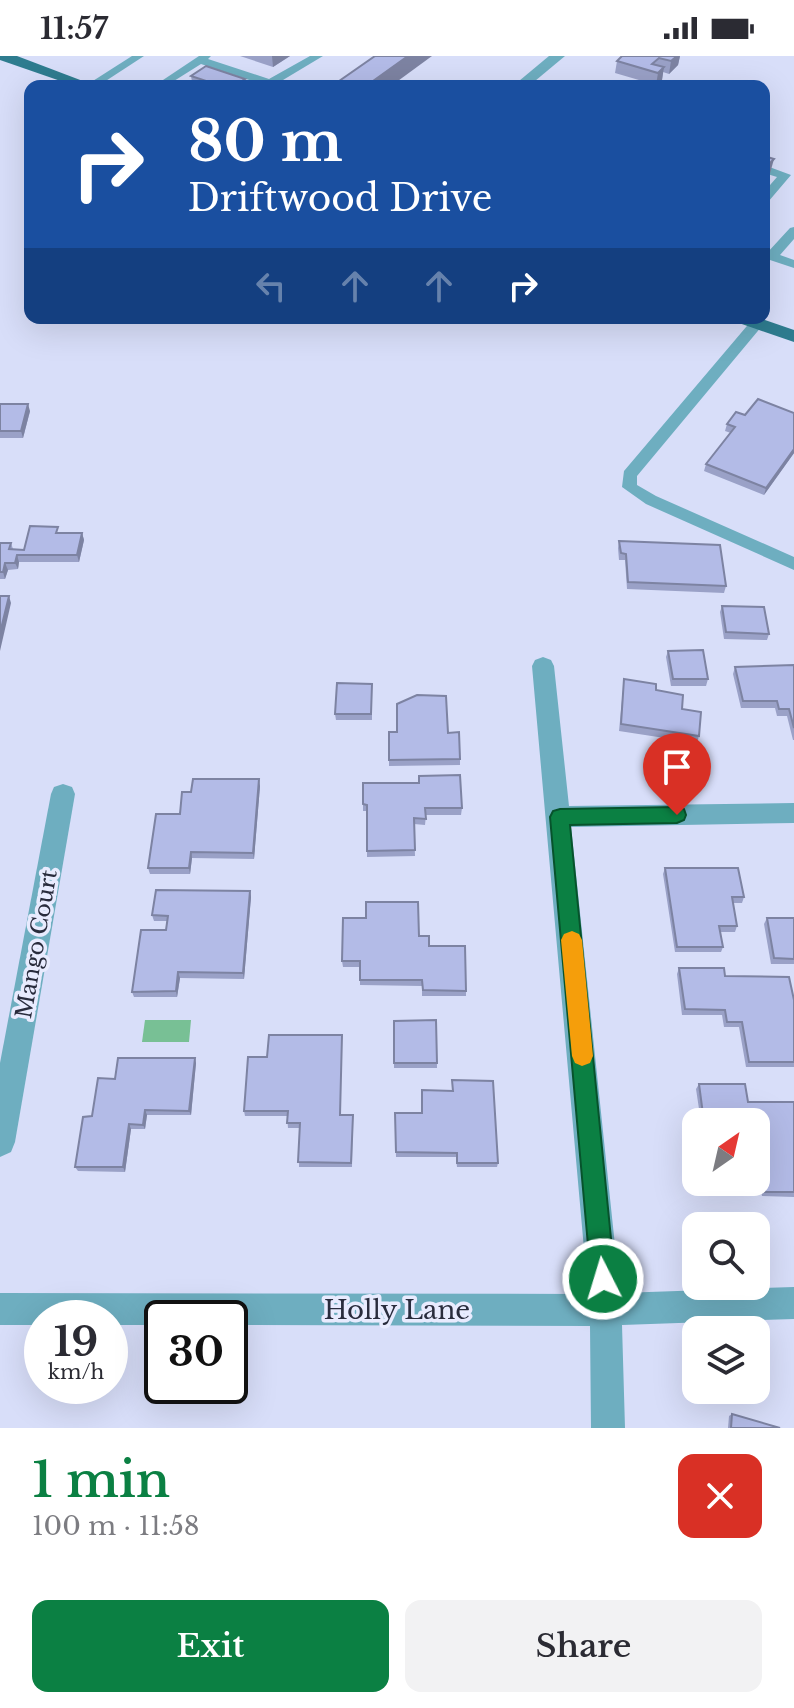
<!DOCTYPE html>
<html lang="en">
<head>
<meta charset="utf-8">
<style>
	:root { --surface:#fff; --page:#f2f2f3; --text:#2b2b33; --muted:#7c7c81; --accent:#0b8043 }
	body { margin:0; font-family:"Libre Baskerville",serif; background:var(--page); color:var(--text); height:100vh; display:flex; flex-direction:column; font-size:30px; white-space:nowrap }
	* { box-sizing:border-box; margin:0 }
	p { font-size:26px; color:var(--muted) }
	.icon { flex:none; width:44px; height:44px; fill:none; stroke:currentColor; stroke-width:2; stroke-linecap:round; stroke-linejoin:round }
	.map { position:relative; height:1372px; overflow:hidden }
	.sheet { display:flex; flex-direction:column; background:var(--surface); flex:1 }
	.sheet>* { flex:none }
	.hud { position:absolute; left:24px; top:24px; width:746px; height:244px; border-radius:16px; box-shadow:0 8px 32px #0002; background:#1a4fa0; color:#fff; overflow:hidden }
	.needle { width:52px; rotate:34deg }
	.fabs { position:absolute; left:682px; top:1052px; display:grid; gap:16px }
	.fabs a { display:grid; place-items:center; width:88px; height:88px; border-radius:16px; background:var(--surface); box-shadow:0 8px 32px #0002; font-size:40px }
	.speed { position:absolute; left:24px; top:1244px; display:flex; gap:16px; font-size:40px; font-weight:700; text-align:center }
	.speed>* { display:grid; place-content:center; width:104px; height:104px; border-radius:50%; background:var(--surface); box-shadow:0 8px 32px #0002; line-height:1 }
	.speed small { font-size:20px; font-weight:400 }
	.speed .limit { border:4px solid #111; border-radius:12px; background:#fff; color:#111 }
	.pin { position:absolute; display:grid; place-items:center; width:68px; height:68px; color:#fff; margin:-82px -34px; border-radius:50% 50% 50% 0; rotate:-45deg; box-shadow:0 0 8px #0007 }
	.pin .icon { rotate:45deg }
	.me { position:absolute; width:88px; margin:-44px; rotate:355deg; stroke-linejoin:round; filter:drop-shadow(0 0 6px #0008) }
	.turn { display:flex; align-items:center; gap:28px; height:168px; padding:0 32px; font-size:36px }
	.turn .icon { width:104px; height:104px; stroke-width:2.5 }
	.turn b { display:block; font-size:56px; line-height:68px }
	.lanes { display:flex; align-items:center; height:76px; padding:0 32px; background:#0003; justify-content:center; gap:40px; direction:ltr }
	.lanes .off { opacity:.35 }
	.round { display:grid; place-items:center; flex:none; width:84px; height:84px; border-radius:16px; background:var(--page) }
	.head { display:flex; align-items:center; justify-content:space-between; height:136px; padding:0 32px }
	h1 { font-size:48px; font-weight:600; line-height:60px; color:var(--accent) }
	.action { display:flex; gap:16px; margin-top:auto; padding:16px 32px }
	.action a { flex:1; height:92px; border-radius:16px; background:var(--accent); color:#fff; font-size:32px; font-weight:600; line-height:92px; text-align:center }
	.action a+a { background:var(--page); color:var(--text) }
	.status { display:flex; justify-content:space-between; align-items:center; height:56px; padding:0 40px; background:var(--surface); direction:ltr }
	.status svg { height:22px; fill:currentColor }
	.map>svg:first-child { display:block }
	.water { fill:#78c095 }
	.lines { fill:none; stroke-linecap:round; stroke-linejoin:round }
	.lane { fill:#6eaec0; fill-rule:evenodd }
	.street { fill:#6eaec0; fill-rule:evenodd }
	.primary { fill:#2e7c8f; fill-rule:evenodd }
	.wall { fill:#9aa1c7 }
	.shaded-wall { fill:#7d83a2 }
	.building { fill:#b3bbe7; stroke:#7d83a2; stroke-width:2 }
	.route { fill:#0b8043; stroke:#07532c; stroke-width:2 }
	.slow { fill:#f59e0b }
	.labels { text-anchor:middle; stroke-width:7; stroke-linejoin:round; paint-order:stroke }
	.street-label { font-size:22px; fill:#292c3d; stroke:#e8ebfe }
	.near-street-label { font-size:26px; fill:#292c3d; stroke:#e8ebfe }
</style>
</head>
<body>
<div class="status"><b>11:57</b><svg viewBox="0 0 49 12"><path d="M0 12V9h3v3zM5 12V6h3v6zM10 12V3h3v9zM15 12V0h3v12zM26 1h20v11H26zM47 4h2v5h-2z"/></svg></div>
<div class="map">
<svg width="794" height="1372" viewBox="0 0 794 1372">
	<rect width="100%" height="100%" fill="#d8def9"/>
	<!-- water -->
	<polygon class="water" points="145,964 191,964 189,986 142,986"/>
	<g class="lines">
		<!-- lane -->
		<g class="lane">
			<polygon points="132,0 144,0 98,30 85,30"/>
			<polygon points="199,0 211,0 208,3 269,23 310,0 323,0 273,30 260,30 261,28 201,8 166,30 154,30"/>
			<polygon points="421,24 436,30 412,30"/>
			<polygon points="764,109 791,119 768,146 764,147 764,136 777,121 764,117"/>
			<polygon points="794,171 794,183 780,199 794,204 794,212 767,203 767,197 790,172"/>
			<polygon points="757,263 764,267 762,270 637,420 637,429 656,440 794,501 794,514 646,448 622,431 624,415 752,264"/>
		</g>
		<!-- street -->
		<g class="street">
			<polygon points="549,0 565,0 529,30 513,30"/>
			<polygon points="543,601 551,604 554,610 569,750 794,747 794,767 571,771 620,1237 794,1231 794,1263 622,1269 625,1372 591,1372 590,1270 230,1269 230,1262 162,1262 162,1269 110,1269 110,1262 42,1262 42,1269 0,1269 0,1237 588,1238 532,610 535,604"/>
			<polygon points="63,728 72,731 75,738 15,1086 11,1096 0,1101 0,1007 51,738 54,731"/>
		</g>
		<!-- primary -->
		<g class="primary">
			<polygon points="0,0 17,0 96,30 75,30 0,4"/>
			<polygon points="733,262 759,262 794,274 794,286 736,266"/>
		</g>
	</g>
	<!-- wall -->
	<g class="wall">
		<polygon points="240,0 290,0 273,11"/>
		<polygon points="680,0 678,9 669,18 663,16 662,24 656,29 615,17 617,5"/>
		<polygon points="191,20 245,23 245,30 203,30 192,26"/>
		<polygon points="0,348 30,355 23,382 0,382"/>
		<polygon points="794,357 794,397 764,439 704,415 706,408 731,377 725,375 727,368 745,359"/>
		<polygon points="60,477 82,477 84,484 79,506 19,506 18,513 8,514 5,523 0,523 0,487 11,487 13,493 24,494"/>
		<polygon points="619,485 726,530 724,537 627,533 625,504 619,504 618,492"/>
		<polygon points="722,550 769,578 767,584 724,583 720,556"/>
		<polygon points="668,595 708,623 706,630 671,630 666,601"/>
		<polygon points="794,609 794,684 793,684 787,660 777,660 775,652 741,652 733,618 735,611"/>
		<polygon points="624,623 682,653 699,680 697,687 619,675"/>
		<polygon points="372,628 372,664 336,664 335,658"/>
		<polygon points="389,676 448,677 460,703 460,709 389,710"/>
		<polygon points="363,727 462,752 461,759 426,759 425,769 414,768 415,800 367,801 367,755 363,755"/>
		<polygon points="260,730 254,803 192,802 190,818 150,818 148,812 191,736"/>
		<polygon points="665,812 744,841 742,847 733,847 737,870 735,876 720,876 723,891 721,896 675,896 663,818"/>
		<polygon points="250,835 251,841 244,923 180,922 177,941 134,941 132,936 166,874 167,865 154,865 152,859"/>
		<polygon points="767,862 794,862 794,908 771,908 764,868"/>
		<polygon points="419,880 466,935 466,940 422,940 422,930 360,929 360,911 343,911 342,905"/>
		<polygon points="679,912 725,920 794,944 794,1011 746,1011 739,971 724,971 722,959 682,959 677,918"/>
		<polygon points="436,964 437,1012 394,1012 394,965"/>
		<polygon points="248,1001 340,1059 353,1059 352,1111 299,1111 300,1072 288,1072 287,1060 245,1060 244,1055"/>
		<polygon points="196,1007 191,1059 147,1059 145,1073 131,1073 125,1116 78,1115 75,1111 92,1060 115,1023"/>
		<polygon points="452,1024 498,1107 497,1111 457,1111 456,1101 396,1101 395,1057 422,1057 452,1035"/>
		<polygon points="699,1028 748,1046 794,1046 794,1141 762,1140 758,1115 756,1115 756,1066 701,1066 696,1033"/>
		<polygon points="732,1358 780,1372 728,1372 729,1360"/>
	</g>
	<!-- shaded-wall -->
	<g class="shaded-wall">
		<polygon points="272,0 290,0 273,11"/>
		<polygon points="408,0 432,0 391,30 366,30"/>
		<polygon points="677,0 680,0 678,9 669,18 671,5"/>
		<polygon points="664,11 662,24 656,29 658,17"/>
		<polygon points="245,23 245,30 234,30"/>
		<polygon points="774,103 769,121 764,127 764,113"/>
		<polygon points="28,348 30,355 23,382 21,375"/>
		<polygon points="794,393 794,397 764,439 766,432"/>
		<polygon points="82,477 84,484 79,506 77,499"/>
		<polygon points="17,499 19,506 18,513 15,507"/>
		<polygon points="5,507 8,514 5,523 3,516"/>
		<polygon points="9,540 11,547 0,595 0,577"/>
		<polygon points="259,723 260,730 254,803 253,797"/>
		<polygon points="191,796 192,802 190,818 189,812"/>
		<polygon points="250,835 251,841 244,923 243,917"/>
		<polygon points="178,916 180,922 177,941 176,935"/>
		<polygon points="195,1002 196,1007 191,1059 189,1055"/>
		<polygon points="145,1054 147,1059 145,1073 143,1069"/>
		<polygon points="129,1068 131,1073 125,1116 123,1111"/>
	</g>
	<!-- building -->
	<g class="building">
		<polygon points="375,0 408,0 366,30 332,30"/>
		<polygon points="622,0 677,0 671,5 659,2 652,8 664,11 658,17 617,5"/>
		<polygon points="206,10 245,23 234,30 221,30 191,20"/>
		<polygon points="764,100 774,103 764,113"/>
		<polygon points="758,343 794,357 794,393 766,432 706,408 735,371 727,368 736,356 745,359"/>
		<polygon points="0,348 28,348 21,375 0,375"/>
		<polygon points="30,470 58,471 56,477 82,477 77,499 17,499 15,507 5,507 3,516 0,516 0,487 11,487 9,493 24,494"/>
		<polygon points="619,485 720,489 726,530 628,526 626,498 621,497"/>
		<polygon points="0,540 9,540 0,577"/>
		<polygon points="722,550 764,551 769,578 726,576"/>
		<polygon points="703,594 708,623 673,623 668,595"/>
		<polygon points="794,609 794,672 789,653 779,653 777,645 743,645 735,611"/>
		<polygon points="624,623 656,628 656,634 683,639 682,653 701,656 699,680 621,668"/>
		<polygon points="337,627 372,628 371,658 335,658"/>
		<polygon points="417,639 446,640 448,677 459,676 460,703 389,704 389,676 397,676 397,648"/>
		<polygon points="460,719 462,752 425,752 426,763 414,762 415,794 367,795 367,749 363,748 363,727 419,727 419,720"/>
		<polygon points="193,723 259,723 253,797 191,796 189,812 148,812 156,758 180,758 182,736 191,736"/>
		<polygon points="665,812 738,812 744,841 732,841 737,870 719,870 723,891 677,891"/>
		<polygon points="156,834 250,835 243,917 178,916 176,935 132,936 141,874 166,874 168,860 152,859"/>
		<polygon points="366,846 418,846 419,880 429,880 429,890 465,890 466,935 423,934 422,924 360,924 360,905 342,905 343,862 366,862"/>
		<polygon points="767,862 794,862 794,903 774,902"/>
		<polygon points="679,912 724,912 725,920 789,921 794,944 794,1006 749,1006 742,966 727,966 725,954 685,953"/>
		<polygon points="436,964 437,1007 394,1007 394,965"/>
		<polygon points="269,979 342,979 340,1059 353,1059 351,1107 298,1106 300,1067 287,1067 288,1055 244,1055 248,1001 267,1001"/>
		<polygon points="118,1002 195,1002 189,1055 145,1054 143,1069 129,1068 123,1111 75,1111 83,1061 92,1060 98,1022 115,1023"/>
		<polygon points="452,1024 493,1025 498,1107 457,1107 457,1097 396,1096 395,1057 422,1057 422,1034 453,1035"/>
		<polygon points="699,1028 745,1028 748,1046 794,1046 794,1136 765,1136 761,1110 756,1110 756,1066 704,1066"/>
		<polygon points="732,1358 780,1372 731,1372"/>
	</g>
	<!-- route -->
	<polygon class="route" points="677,751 684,753 686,759 684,764 677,767 570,769 615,1223 612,1232 603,1235 595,1232 591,1223 550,761 553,755 560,753"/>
	<!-- slow -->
	<polygon class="slow" points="572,875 579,878 582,884 593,1000 590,1007 582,1010 575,1007 572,1000 561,884 564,878"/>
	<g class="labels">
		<!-- street labels -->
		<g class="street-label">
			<text transform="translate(36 888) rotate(-80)" y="8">Mango Court</text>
		</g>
		<!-- near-street labels -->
		<g class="near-street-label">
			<text x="397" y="1263">Holly Lane</text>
		</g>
	</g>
</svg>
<div class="fabs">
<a><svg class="needle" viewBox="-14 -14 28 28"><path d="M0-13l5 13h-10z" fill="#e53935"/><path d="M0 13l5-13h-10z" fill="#7c7c81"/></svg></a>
<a><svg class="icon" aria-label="search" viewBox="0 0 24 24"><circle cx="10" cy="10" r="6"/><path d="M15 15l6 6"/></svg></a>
<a><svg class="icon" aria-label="layers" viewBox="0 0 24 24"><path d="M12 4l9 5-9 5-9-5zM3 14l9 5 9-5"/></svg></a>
</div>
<div class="speed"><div>19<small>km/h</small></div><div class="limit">30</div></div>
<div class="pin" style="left:677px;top:759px;background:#d93025"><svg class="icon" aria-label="arrive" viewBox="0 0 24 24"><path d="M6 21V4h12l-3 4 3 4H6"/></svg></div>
<svg class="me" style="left:603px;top:1223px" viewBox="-20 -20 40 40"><circle r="17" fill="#0b8043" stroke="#fff" stroke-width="3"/><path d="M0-11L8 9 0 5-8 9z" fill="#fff"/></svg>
<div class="hud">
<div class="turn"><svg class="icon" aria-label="right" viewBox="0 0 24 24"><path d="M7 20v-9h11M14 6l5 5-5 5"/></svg><div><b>80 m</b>Driftwood Drive</div></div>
<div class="lanes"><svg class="icon off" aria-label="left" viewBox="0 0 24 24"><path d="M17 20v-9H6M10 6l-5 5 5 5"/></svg><svg class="icon off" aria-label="ahead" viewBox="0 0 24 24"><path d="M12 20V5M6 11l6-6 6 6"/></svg><svg class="icon off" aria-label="ahead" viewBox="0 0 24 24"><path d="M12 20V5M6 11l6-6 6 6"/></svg><svg class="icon" aria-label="right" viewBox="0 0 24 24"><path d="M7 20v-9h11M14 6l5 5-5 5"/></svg></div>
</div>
</div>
<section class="sheet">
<div class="head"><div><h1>1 min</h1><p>100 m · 11:58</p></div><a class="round" style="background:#d93025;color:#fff"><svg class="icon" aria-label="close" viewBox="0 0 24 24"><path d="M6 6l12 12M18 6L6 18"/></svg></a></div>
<div class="action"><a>Exit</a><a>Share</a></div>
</section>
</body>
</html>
